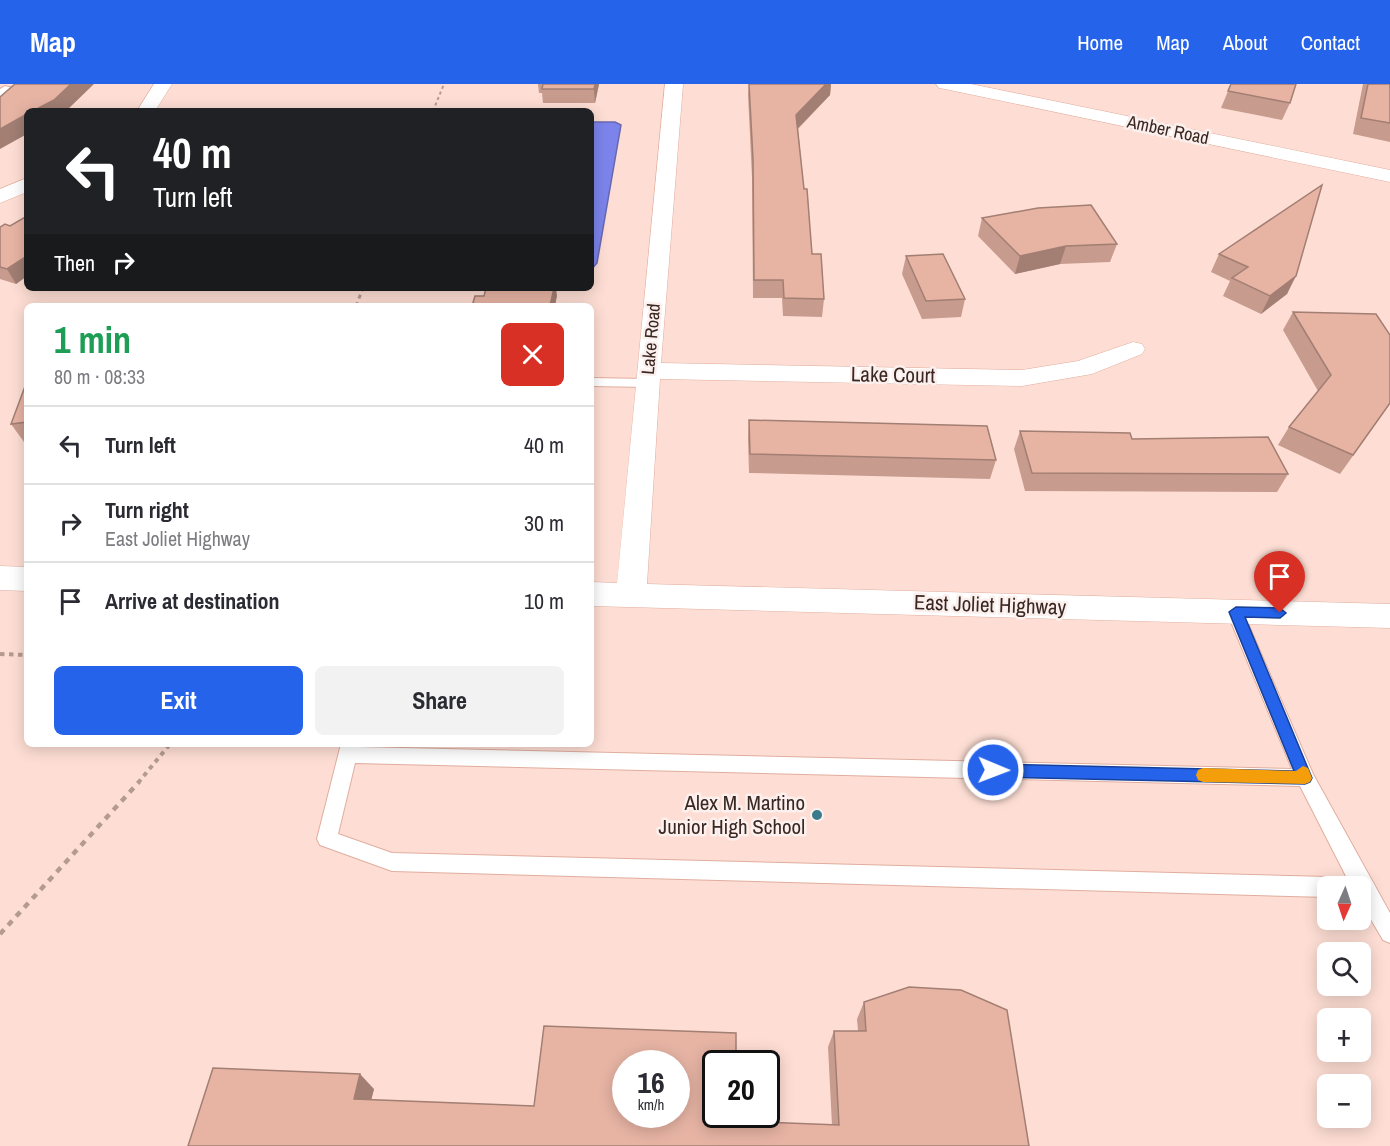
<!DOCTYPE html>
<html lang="en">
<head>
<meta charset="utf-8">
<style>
	:root { --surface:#fff; --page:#f2f2f3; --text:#2b2b33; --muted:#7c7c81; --line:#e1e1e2; --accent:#2563eb }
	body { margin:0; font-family:"Archivo Narrow",sans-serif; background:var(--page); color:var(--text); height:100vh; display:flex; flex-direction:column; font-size:22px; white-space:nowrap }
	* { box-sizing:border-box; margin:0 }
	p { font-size:20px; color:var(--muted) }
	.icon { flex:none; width:33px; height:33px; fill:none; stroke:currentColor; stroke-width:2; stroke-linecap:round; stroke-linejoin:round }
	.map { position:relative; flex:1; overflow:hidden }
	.details { position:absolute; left:24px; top:219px; width:570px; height:444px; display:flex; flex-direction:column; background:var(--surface); border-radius:9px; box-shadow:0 3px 15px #0003 }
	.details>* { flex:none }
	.top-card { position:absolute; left:24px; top:24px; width:570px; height:183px; border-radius:9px; box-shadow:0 3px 15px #0003; background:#202124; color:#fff; overflow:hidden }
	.needle { width:39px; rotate:183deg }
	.controls { position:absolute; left:1317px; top:792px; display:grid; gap:12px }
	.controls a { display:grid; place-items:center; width:54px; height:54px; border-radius:9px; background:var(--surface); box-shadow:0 3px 15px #0003; font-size:30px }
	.speed { position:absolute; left:612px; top:966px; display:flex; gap:12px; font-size:30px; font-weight:700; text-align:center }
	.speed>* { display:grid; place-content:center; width:78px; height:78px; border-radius:50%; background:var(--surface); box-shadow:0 3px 15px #0003; line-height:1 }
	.speed small { font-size:15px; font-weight:400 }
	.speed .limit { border:3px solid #111; border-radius:9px; background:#fff; color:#111 }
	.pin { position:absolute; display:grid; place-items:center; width:51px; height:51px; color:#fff; margin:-62px -26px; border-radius:50% 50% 50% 0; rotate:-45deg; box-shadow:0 0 6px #0007 }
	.pin .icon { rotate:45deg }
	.me { position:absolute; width:66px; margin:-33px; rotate:91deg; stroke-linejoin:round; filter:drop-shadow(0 0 4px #0008) }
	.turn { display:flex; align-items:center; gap:21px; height:126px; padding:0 30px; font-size:27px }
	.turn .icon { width:78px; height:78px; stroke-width:2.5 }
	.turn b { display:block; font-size:42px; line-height:51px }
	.then { display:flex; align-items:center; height:57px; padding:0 30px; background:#0003; gap:12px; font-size:22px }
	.round { display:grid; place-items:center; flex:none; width:63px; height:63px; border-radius:9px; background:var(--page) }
	.overview { display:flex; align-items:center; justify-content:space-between; height:102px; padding:0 30px }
	h1 { font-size:36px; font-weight:700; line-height:45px; color:#1e9e55 }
	.cta { display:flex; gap:12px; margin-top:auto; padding:12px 30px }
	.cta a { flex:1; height:69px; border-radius:9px; background:var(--accent); color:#fff; font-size:24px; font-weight:700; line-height:69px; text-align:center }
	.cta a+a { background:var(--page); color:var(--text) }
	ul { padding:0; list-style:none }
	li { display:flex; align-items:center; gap:18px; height:78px; padding:0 30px; border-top:2px solid var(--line) }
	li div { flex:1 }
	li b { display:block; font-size:22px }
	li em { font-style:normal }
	header { display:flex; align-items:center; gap:36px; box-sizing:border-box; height:84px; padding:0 30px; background:var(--accent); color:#fff }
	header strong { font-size:28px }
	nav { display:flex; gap:33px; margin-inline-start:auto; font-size:21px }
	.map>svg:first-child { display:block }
	.water { fill:#7c84ec; stroke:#6868af; stroke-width:1.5 }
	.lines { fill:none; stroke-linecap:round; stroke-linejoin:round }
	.service-casing { stroke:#e0ad9e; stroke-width:2 }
	.minor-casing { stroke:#e0ad9e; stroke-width:1 }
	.path-far3 { stroke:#b59a91; stroke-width:2; stroke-dasharray:3 3; stroke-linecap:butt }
	.path-far2 { stroke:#b59a91; stroke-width:3; stroke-dasharray:4 4; stroke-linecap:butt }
	.path-far1 { stroke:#b59a91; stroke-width:4; stroke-dasharray:4.5 4.5; stroke-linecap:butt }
	.path { stroke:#b59a91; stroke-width:4.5; stroke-dasharray:6 6; stroke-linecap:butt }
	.service { fill:#fff; fill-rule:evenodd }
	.minor { fill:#fff; fill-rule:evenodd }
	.wall { fill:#c79b8d }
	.shaded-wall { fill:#a27e73 }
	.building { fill:#e7b4a4; stroke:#a27e73; stroke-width:1.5; fill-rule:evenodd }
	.route { fill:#2563eb; stroke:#184099; stroke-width:1.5 }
	.slow { fill:#f59e0b }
	.poi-dot { fill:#397b8c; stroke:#fbf0ed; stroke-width:2 }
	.labels { text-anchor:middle; stroke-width:5; stroke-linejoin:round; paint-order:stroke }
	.far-street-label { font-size:18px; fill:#3a2721; stroke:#fbf0ed }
	.street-label { font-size:21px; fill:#3a2721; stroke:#fbf0ed }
	.poi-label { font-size:21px; fill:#3a2721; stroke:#fbf0ed; text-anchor:end }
</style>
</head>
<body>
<header>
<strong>Map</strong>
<nav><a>Home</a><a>Map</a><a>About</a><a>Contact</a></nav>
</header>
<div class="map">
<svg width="1390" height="1062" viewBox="0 0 1390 1062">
	<rect width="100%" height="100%" fill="#feded4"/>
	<!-- water -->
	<polygon class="water" points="591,38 615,38 621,41 597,179 591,186"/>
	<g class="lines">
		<defs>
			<g id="service">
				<polygon points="5,2 13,4 0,13 0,5"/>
				<polygon points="591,294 647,295 654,299 647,303 591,302"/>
				<polygon points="1235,522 1241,523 1243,528 1313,690 1390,829 1390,859 1383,856 1360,817 1360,802 1351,802 1300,702 355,679 338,750 392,769 1328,793 1335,796 1338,802 1328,802 1328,813 392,787 320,761 317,755 341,660 359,660 358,663 1292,685 1227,528 1229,523"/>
			</g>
			<g id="minor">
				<polygon points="154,0 172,0 155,27 137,27"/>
				<polygon points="665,0 683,0 661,279 1022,286 1078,277 1133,258 1142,260 1145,265 1142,270 1092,290 1022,302 660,295 647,500 1390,520 1390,544 591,522 591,498 617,499"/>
				<polygon points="936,0 971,0 1390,86 1390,98 945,5 939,4"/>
				<polygon points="27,94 27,108 0,119 0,105"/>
				<polygon points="0,482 27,483 27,507 0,506"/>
			</g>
		</defs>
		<!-- service casing -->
		<use href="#service" class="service-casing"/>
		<!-- minor casing -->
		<use href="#minor" class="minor-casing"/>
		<!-- path-far3 -->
		<polyline class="path-far3" points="433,27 444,0"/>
		<!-- path-far2 -->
		<polyline class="path-far2" points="356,222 363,204"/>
		<!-- path-far1 -->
		<g class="path-far1">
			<polyline points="0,570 27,571"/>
			<polyline points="138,699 170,660"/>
		</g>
		<!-- path -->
		<polyline class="path" points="0,850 139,698"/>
		<!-- service -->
		<use href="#service" class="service"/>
		<!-- minor -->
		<use href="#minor" class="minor"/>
	</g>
	<!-- wall -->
	<g class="wall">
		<polygon points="538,0 599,0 595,19 543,19 542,9 539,9"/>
		<polygon points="749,0 831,0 830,11 798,45 804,105 812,170 824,215 822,233 783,232 782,214 753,214 752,93 748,11"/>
		<polygon points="1231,0 1290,19 1282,36 1221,24"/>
		<polygon points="1363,0 1390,0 1390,58 1353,50"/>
		<polygon points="1322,101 1287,210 1261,230 1223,212 1230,197 1211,188 1219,170"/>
		<polygon points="27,132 27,192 16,200 0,195 0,143 10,142"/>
		<polygon points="982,134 1117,160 1110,178 1060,180 1015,190 978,152"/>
		<polygon points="906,172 965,215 961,233 922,235 902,190"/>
		<polygon points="1293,228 1390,320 1340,390 1278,361 1289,343 1318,307 1283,246"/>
		<polygon points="27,297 27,358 24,358 11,340"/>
		<polygon points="749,336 996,376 990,395 749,389 748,354"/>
		<polygon points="1020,347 1132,355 1288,390 1277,408 1025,407 1014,365"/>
		<polygon points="864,918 1029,1062 188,1062 374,1005 371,1016 735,1037 832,1041 828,963 834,947 858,947 857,935"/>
	</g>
	<!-- shaded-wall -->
	<g class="shaded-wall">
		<polygon points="71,0 94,0 66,27 33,27"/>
		<polygon points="595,0 599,0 595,19 594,5"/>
		<polygon points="826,0 831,0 830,11 795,47 796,31"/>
		<polygon points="27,30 27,50 0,65 0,45"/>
		<polygon points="1066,162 1060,180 1015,190 1020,172"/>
		<polygon points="27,172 27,192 16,200 7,185"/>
		<polygon points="1296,192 1287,210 1261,230 1270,212"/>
		<polygon points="554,204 556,204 557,212 555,222 550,222"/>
		<polygon points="360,990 374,1005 368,1029 354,1015"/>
	</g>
	<!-- building -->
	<g class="building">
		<polygon points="15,0 71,0 54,16 33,27 27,27 27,30 0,45 0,13"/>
		<polygon points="543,0 595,0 594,5 542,5"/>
		<polygon points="749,0 826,0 796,31 804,105 807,105 812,170 821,170 824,215 784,214 783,196 754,196 753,75"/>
		<polygon points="1231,0 1296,0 1290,19 1228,7"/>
		<polygon points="1368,0 1390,0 1390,39 1361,34"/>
		<polygon points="1322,101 1296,192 1270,212 1232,194 1248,183 1219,170"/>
		<polygon points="1091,121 1117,160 1066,162 1020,172 982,134 1038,124"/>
		<polygon points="27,132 27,172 7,185 0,183 0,143 5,140 10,142"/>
		<polygon points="943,170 965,215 926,217 906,172"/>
		<polygon points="486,204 554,204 550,222 472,222 475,212 484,212"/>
		<polygon points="1293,228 1376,230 1390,251 1390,319 1353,371 1289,343 1331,291"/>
		<polygon points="27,297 27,338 11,340"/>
		<polygon points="749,336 987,342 996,376 750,370"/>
		<polygon points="1020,347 1130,349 1132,355 1268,353 1288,390 1032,389"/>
		<path d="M909 903 961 906 1007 926 1029 1062H188L213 984 360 990 354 1015 534 1022 544 942 736 949V980H716V1030H735V1037L839 1041 834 947H866L864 918ZM626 980H676V1030H626Z"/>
	</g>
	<!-- route -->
	<polygon class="route" points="1236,523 1280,524 1286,529 1280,534 1245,533 1312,694 1310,698 1305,700 993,693 988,691 986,686 988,681 993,680 1294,687 1229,528"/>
	<!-- slow -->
	<polygon class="slow" points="1303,682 1308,684 1312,694 1310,698 1305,700 1203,698 1198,696 1196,691 1198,686 1203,684 1296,687"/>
	<!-- markers -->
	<circle class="poi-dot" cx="817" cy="731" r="6"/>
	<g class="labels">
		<!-- far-street labels -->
		<g class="far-street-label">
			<text transform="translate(1168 46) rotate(12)" y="6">Amber Road</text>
			<text transform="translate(651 255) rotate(-85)" y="6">Lake Road</text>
		</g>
		<!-- street labels -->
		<g class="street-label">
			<text transform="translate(893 291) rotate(1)" y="7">Lake Court</text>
			<text transform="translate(990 521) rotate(2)" y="7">East Joliet Highway</text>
		</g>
		<!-- poi labels -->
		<g class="poi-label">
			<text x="805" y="726">Alex M. Martino<tspan x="805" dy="24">Junior High School</tspan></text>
		</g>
	</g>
</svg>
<div class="controls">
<a><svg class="needle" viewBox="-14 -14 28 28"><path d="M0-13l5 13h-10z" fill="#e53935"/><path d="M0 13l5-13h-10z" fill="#7c7c81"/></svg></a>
<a><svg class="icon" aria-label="search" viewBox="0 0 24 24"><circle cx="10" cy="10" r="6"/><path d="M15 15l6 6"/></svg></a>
<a>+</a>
<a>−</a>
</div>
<div class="speed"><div>16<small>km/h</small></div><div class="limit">20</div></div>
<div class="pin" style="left:1280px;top:529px;background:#d93025"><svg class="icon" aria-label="arrive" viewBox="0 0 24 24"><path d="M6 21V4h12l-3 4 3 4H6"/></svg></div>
<svg class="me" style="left:993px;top:686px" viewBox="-20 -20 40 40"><circle r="17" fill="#2563eb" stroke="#fff" stroke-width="3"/><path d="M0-11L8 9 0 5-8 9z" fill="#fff"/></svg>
<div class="top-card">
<div class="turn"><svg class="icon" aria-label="left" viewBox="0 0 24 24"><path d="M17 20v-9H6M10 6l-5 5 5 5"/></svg><div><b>40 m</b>Turn left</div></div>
<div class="then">Then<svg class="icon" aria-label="right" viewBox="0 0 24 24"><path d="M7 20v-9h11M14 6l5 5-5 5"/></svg></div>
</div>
<section class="details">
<div class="overview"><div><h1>1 min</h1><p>80 m · 08:33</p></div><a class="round" style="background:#d93025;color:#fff"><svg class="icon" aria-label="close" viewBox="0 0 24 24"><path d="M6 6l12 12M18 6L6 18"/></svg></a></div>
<ul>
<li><svg class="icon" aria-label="left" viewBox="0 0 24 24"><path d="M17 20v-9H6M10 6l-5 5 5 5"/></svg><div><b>Turn left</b></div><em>40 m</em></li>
<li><svg class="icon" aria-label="right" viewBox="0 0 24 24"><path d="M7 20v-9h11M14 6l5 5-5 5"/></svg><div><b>Turn right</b><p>East Joliet Highway</p></div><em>30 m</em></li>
<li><svg class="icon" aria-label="arrive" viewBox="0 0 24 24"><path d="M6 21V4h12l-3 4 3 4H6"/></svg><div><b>Arrive at destination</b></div><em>10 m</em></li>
</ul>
<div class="cta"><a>Exit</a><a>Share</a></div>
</section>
</div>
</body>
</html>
